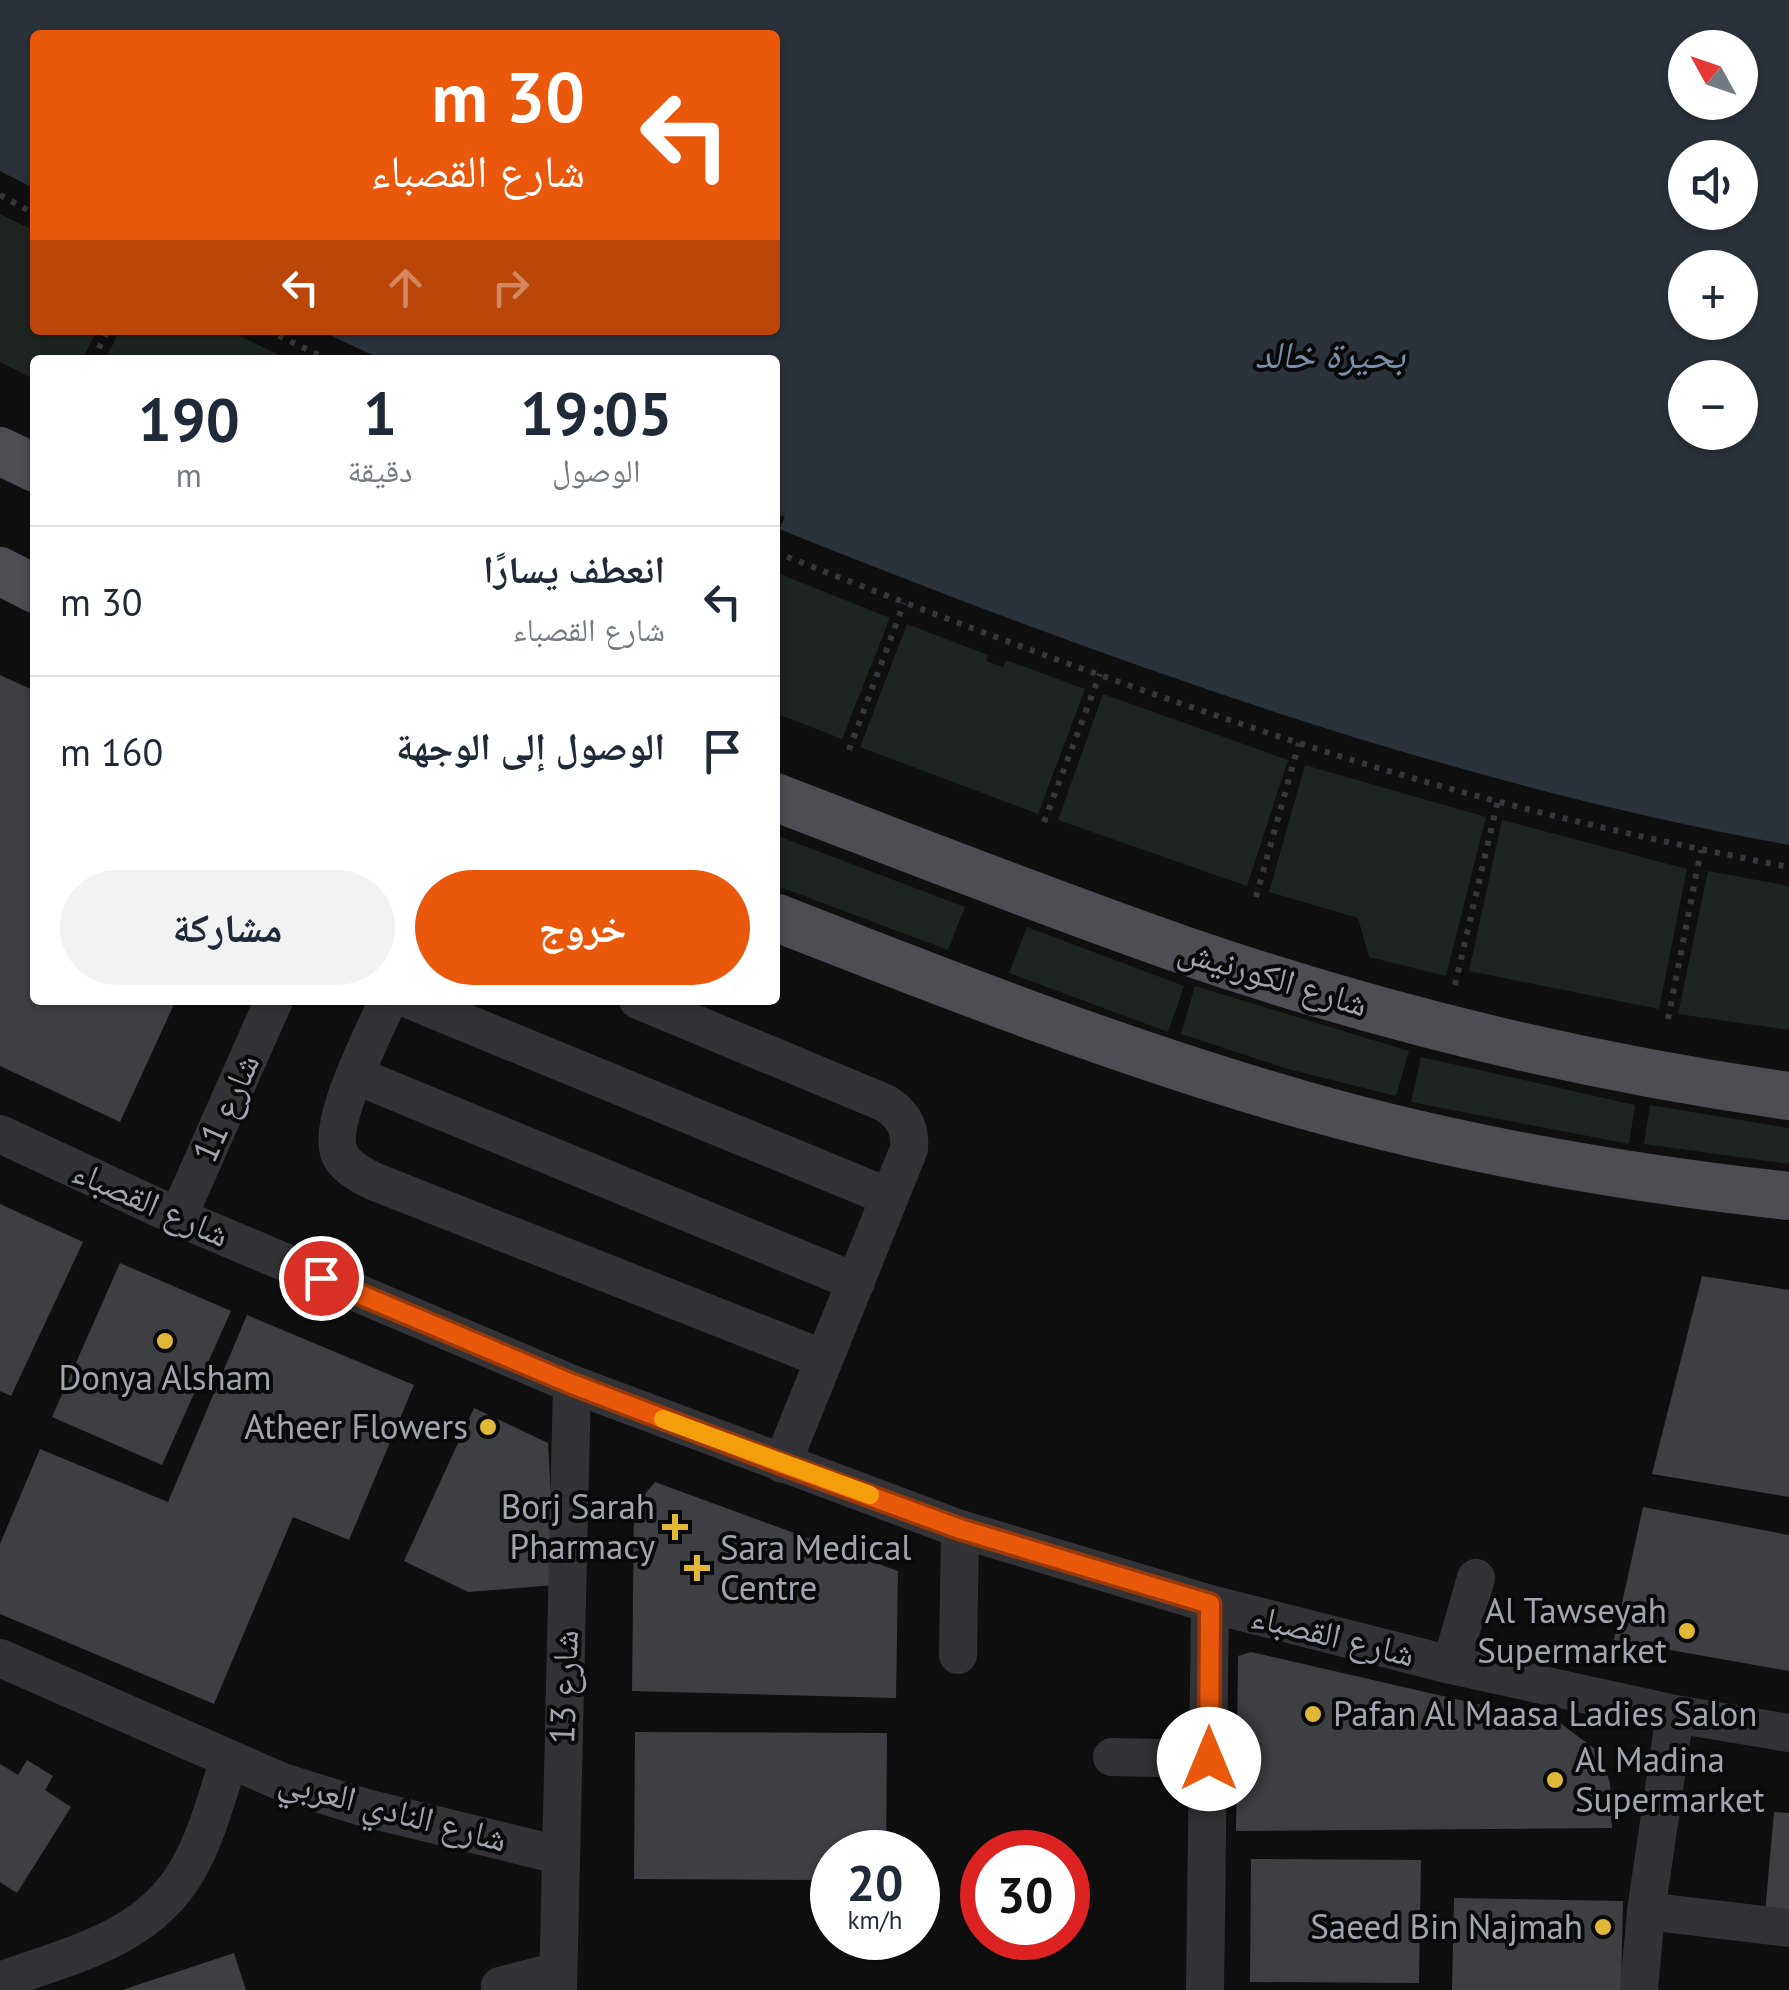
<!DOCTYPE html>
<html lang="ar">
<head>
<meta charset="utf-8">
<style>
	:root { --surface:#fff; --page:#f2f2f3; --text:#1f2937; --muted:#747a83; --line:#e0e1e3; --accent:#ea580c }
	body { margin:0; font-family:"PT Sans","Noto Naskh Arabic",sans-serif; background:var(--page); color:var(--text); direction:rtl; height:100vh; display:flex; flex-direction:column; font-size:38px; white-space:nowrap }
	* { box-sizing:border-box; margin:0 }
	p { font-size:32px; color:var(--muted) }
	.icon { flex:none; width:55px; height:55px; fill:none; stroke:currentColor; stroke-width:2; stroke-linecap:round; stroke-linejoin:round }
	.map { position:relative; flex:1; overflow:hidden; direction:ltr }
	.side { position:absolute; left:30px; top:355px; width:750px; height:650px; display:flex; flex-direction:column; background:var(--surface); border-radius:10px; box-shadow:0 2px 8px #0004; direction:rtl }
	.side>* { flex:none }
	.guide { position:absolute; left:30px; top:30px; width:750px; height:305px; border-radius:10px; box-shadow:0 2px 8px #0004; direction:rtl; background:#ea580c; color:#fff; overflow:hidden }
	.needle { width:65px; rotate:310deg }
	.buttons { position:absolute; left:1668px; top:30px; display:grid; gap:20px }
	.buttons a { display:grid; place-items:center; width:90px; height:90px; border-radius:50%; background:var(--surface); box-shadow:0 2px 8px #0004; font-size:50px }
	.speed { position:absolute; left:810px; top:1830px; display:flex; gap:20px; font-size:50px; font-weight:700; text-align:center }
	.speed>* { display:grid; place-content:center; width:130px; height:130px; border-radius:50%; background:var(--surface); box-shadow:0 2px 8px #0004; line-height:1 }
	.speed small { font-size:25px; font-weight:400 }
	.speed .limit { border:15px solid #d22; background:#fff; color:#111 }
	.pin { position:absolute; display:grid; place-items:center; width:85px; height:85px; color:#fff; margin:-42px; border:5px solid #fff; border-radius:50%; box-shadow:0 2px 10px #0007 }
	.me { position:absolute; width:110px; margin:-55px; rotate:0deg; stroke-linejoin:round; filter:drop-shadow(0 0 8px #0008) }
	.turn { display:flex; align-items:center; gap:35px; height:210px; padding:0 30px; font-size:45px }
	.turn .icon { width:130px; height:130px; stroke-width:2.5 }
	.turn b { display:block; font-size:70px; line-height:85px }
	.lanes { display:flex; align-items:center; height:95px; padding:0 30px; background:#0003; justify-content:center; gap:50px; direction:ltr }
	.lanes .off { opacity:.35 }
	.eta { display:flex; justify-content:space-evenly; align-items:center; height:170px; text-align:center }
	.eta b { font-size:60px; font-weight:800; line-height:70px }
	.action { display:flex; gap:20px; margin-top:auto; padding:20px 30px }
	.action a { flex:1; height:115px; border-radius:60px; background:var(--accent); color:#fff; font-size:40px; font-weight:800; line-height:115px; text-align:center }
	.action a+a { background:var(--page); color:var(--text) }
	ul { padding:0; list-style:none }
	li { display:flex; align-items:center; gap:30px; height:150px; padding:0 30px; border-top:2px solid var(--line) }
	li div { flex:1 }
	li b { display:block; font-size:38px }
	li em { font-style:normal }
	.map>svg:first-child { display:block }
	.green { fill:#1e241f }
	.water { fill:#2c323a; fill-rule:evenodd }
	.building { fill:#3e3f43 }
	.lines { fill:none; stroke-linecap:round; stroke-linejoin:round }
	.path { stroke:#37383c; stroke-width:6; stroke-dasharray:5 8; stroke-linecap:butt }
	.minor { stroke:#333337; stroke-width:38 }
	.major { stroke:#4d4e54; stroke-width:48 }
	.route-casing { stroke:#983908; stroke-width:25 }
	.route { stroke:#ea580c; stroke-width:18 }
	.slow { stroke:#f59e0b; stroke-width:18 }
	.poi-dot { fill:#e1b737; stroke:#0a0a0b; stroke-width:4 }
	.labels { text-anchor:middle; stroke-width:8; stroke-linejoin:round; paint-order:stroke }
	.street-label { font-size:35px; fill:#a1a5b0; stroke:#0a0a0b }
	.poi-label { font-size:35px; fill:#a1a5b0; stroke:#0a0a0b; text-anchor:end }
	.water-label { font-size:38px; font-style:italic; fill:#7a8fa9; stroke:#0a0a0b }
</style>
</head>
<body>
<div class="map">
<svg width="1789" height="1990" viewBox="0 0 1789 1990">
	<rect width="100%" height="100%" fill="#0f0f10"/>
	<!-- green -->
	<g class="green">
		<polygon points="0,214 35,231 35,330 97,330 82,360 35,360 35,380 0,362"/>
		<polygon points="120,330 228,330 289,360 105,360"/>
		<polygon points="775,572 890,618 842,739 775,713"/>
		<polygon points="907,624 988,655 986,661 1003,667 1006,660 1085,689 1038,814 860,747"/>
		<polygon points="1103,694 1288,760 1247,886 1058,820"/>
		<polygon points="1305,765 1486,817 1446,976 1369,957 1358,918 1269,892"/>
		<polygon points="1502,820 1687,869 1659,1009 1469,971"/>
		<polygon points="775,835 965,907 948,950 775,885"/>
		<polygon points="1708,871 1789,886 1789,1030 1678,1014"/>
		<polygon points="1027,927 1184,986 1168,1032 1009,973"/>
		<polygon points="1195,986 1409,1051 1396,1096 1288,1069 1181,1034"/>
		<polygon points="1421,1057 1635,1105 1629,1144 1411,1102"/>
		<polygon points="1650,1105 1789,1128 1789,1164 1644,1144"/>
	</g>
	<!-- water -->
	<path class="water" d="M0 0H1789V845C1442 782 1106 660 779 529L785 517 775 513V360H383L319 330H775V35H35V189L0 171ZM1685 48H1740V102H1685ZM1685 158H1740V212H1685ZM1685 268H1740V322H1685ZM1685 378H1740V432H1685Z"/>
	<!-- building -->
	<g class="building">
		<polygon points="0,675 35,691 35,1000 176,1000 120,1122 0,1066"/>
		<polygon points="0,1204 83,1242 11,1396 0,1391"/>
		<polygon points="120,1263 231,1311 162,1465 52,1417"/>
		<polygon points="1702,1276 1789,1290 1789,1497 1652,1474"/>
		<polygon points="247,1315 414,1385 349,1540 293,1517 214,1704 0,1614 0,1544 40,1449 168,1502"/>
		<polygon points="474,1408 548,1443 556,1585 468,1592 404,1561"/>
		<polygon points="655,1482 898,1571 896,1698 632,1691 634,1507"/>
		<polygon points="1643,1507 1789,1535 1789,1671 1614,1640"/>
		<polygon points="1251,1652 1560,1723 1599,1752 1610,1783 1612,1828 1236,1831 1238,1656"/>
		<polygon points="635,1732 887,1733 886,1852 832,1852 832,1880 634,1879"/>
		<polygon points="27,1760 53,1776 45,1790 71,1807 17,1893 0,1882 0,1764 18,1775"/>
		<polygon points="1774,1812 1789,1813 1789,1915 1765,1913"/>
		<polygon points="1251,1859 1421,1860 1419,1983 1250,1982"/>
		<polygon points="1454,1898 1623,1901 1621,1990 1452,1990"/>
		<polygon points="234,1953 246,1990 125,1990 125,1989"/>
	</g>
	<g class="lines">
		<!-- path -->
		<g class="path">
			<polyline points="0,195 35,214"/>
			<polyline points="267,330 329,360"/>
			<polyline points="93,360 108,330"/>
			<path d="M775 552C947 620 1120 685 1296 742 1456 795 1623 835 1789 867"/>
			<polyline points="849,750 904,603"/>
			<polyline points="1044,822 1100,674"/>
			<polyline points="1256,897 1299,743"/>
			<polyline points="1455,985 1498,800"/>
			<polyline points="1668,1019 1701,850"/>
		</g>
		<!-- minor -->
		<g class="minor">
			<path d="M388 1000C375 1032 323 1127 341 1157 348 1168 361 1175 373 1181L824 1359"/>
			<polyline points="410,1000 889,1197"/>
			<path d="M638 1000 885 1103C903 1114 911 1128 909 1149L782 1464"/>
			<polyline points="357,1076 856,1282"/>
			<polyline points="0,1134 178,1217 572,1384 960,1529 1210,1604 1451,1665 1675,1714 1789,1733"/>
			<polyline points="178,1217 274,1000"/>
			<polyline points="958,1655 960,1529"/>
			<polyline points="0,1658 282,1782 366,1808 559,1855"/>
			<polyline points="1451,1665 1476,1578"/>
			<polyline points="1112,1757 1209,1759"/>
			<polyline points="1646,1911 1789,1928"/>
			<path d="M0 1981C71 1955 149 1939 188 1869 207 1836 217 1796 229 1760"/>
			<polyline points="500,1986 558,1971"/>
			<polyline points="558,1990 572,1384"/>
			<polyline points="1205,1990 1210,1604"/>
			<polyline points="1639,1990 1646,1911 1675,1714"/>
		</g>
		<!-- major -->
		<g class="major">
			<polyline points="0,451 35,468"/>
			<polyline points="0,571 35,589"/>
			<path d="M775 797C911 849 1048 903 1186 951 1382 1018 1584 1067 1789 1096"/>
			<path d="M775 917C949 985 1124 1054 1304 1105 1462 1150 1626 1178 1789 1196"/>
		</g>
	</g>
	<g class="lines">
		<defs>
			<polyline id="route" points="321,1278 572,1384 782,1464 960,1529 1210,1604 1209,1759"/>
		</defs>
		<!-- route casing -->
		<use href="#route" class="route-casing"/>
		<!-- route -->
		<use href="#route" class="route"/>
		<!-- slow -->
		<polyline class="slow" points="663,1419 870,1495"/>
	</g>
	<!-- markers -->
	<g class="poi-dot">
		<circle cx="165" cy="1341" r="10"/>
		<circle cx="488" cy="1427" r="10"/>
		<path d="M670 1512h10v10h10v10h-10v10h-10v-10h-10v-10h10z"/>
		<path d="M692 1553h10v10h10v10h-10v10h-10v-10h-10v-10h10z"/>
		<circle cx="1687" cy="1631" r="10"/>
		<circle cx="1313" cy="1714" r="10"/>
		<circle cx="1555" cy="1780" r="10"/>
		<circle cx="1603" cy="1927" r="10"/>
	</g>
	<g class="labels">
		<!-- street labels -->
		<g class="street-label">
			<text transform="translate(1273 977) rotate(17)" y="12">شارع الكورنيش</text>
			<text transform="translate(226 1108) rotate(-66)" y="12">شارع 11</text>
			<text transform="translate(151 1203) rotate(24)" y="12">شارع القصباء</text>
			<text transform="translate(1333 1635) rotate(14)" y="12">شارع القصباء</text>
			<text transform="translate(564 1687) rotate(-88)" y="12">شارع 13</text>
			<text transform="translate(393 1810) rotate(15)" y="12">شارع النادي العربي</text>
		</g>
		<!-- poi labels -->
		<g class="poi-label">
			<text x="165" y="1390" text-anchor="middle">Donya Alsham</text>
			<text x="468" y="1439">Atheer Flowers</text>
			<text x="655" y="1519">Borj Sarah<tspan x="655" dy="40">Pharmacy</tspan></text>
			<text x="720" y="1560" text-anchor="start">Sara Medical<tspan x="720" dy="40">Centre</tspan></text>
			<text x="1667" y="1623">Al Tawseyah<tspan x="1667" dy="40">Supermarket</tspan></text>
			<text x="1333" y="1726" text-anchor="start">Pafan Al Maasa Ladies Salon</text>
			<text x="1575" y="1772" text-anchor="start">Al Madina<tspan x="1575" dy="40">Supermarket</tspan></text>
			<text x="1583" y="1939">Saeed Bin Najmah</text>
		</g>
		<!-- water labels -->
		<g class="water-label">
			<text x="1330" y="368">بحيرة خالد</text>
		</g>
	</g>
</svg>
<div class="buttons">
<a><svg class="needle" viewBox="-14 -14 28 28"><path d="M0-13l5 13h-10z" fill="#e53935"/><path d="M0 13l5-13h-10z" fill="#747a83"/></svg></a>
<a><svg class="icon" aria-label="sound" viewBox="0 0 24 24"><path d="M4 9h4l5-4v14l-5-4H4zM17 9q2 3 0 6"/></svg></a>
<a>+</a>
<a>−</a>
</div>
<div class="speed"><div>20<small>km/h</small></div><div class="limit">30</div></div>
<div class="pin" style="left:321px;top:1278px;background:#d93025"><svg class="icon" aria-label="arrive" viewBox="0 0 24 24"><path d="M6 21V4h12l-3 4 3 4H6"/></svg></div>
<svg class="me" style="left:1209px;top:1759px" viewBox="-20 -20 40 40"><circle r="19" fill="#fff"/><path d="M0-13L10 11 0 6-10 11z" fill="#ea580c"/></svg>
<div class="guide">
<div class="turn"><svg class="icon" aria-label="left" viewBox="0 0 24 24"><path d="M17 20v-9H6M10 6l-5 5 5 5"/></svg><div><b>30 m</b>شارع القصباء</div></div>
<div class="lanes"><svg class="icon" aria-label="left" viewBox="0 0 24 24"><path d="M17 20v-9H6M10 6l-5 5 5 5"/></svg><svg class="icon off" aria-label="ahead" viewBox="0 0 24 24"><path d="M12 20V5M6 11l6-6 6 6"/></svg><svg class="icon off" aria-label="right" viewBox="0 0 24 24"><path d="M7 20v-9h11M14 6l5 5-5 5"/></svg></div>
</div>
<section class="side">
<div class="eta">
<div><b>19:05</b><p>الوصول</p></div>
<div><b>1</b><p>دقيقة</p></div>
<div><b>190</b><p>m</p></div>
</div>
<ul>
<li><svg class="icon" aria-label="left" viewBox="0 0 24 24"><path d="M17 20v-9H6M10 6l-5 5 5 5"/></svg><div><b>انعطف يسارًا</b><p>شارع القصباء</p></div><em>30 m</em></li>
<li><svg class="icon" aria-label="arrive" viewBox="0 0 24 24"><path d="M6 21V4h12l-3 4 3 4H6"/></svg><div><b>الوصول إلى الوجهة</b></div><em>160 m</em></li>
</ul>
<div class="action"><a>خروج</a><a>مشاركة</a></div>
</section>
</div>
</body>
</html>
